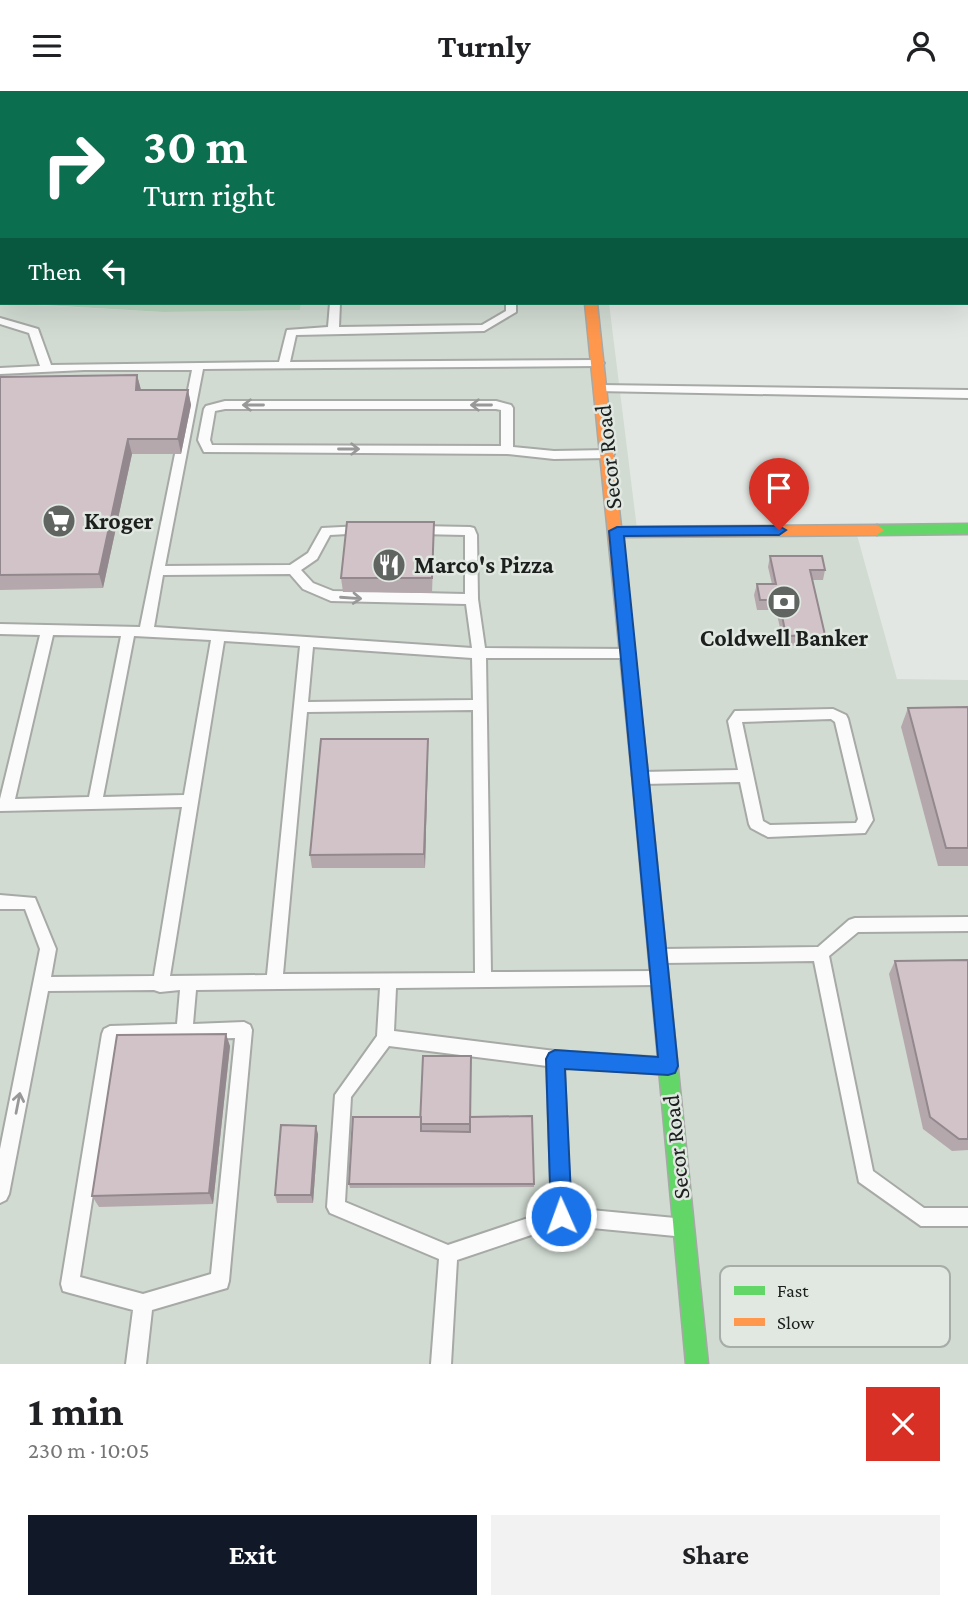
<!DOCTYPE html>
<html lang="en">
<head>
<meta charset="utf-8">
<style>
	:root { --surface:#fff; --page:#f2f2f2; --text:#202124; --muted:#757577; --accent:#111827 }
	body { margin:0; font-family:"Crimson Pro",serif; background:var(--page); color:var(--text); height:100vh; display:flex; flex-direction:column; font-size:26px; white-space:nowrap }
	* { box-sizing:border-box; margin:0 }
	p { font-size:23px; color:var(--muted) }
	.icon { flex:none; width:38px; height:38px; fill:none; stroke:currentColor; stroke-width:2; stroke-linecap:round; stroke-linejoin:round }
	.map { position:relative; height:1273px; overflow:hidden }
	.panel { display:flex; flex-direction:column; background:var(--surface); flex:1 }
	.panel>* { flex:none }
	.banner { position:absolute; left:0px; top:0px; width:970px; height:214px; box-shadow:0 7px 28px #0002; background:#0b6e4f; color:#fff; overflow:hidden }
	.pin { position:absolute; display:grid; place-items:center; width:60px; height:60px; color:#fff; margin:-72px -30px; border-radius:50% 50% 50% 0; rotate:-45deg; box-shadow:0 0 7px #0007 }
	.pin .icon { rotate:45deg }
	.me { position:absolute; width:77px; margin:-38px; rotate:358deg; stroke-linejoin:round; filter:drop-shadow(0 0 5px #0008) }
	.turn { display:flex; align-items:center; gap:24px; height:147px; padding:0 28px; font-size:32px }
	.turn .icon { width:91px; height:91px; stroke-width:2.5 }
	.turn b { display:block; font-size:49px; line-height:60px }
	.then { display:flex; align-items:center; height:66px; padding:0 28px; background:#0003; gap:14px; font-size:26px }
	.round { display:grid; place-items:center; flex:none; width:74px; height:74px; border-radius:0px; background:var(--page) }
	.overview { display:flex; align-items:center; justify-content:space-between; height:119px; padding:0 28px }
	h1 { font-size:42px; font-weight:700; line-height:52px }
	.action { display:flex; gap:14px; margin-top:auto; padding:14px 28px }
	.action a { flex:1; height:80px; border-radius:0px; background:var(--accent); color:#fff; font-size:28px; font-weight:700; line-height:80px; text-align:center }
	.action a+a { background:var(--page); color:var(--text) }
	header { display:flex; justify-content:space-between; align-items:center; height:91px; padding:0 28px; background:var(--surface); font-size:32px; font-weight:700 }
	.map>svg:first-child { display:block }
	.built { fill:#d1dbd2 }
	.green { fill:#b8d5be }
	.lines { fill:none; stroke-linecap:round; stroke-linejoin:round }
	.lane-casing { stroke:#a6a9a6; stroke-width:4 }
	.fast-casing { stroke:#a6a9a6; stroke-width:3 }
	.slow-casing { stroke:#a6a9a6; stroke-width:3 }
	.lane { fill:#fbfbfb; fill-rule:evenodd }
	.fast { fill:#63d668; fill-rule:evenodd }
	.slow { fill:#ff974d; fill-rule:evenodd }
	.wall { fill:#b5a8ad }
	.shaded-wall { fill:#93888d }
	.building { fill:#d2c3c9; stroke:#93888d; stroke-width:2 }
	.oneway { stroke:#979897 }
	.route { fill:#1a73e8; stroke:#114b97; stroke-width:2 }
	.labels { text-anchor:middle; stroke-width:5; stroke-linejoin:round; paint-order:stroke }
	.street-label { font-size:24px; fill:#1c1f1d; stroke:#e1e8e2 }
	.poi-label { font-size:24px; font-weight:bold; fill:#1c1f1d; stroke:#e1e8e2; text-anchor:start }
	.key { fill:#e1e8e2; stroke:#a6aca7; stroke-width:2 }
	.key-label { font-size:19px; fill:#1c1f1d }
</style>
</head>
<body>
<header><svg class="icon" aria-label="menu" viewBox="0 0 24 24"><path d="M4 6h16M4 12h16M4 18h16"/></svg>Turnly<svg class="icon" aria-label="person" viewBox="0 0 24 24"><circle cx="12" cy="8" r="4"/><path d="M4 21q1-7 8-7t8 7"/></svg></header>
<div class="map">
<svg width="968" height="1273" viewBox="0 0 968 1273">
	<rect width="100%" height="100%" fill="#e2e7e3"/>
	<!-- built -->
	<polygon class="built" points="0,212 163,221 300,219 301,212 609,212 638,446 857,444 897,588 968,589 968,1273 0,1273"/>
	<!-- green -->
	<g class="green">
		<polygon points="0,0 536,0 536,2 2,2 0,212"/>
		<polygon points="9,212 301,212 300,219 163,221"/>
	</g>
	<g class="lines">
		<defs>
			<g id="lane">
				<path d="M330 212H340L339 236 482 234 506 220V212H516V221L484 240 296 244 290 271 598 269 604 272 598 275 203 278 165 475 290 474 308 462 322 437 362 435 368 439 366 442 330 444 317 468 301 479 313 492 333 500 465 503V444L418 443 412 439 418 435 470 436 474 437 477 444 478 508 485 557 632 558 634 562 632 566 627 567H486L491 881 656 880 662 882 664 887 662 892 656 894 396 897 394 940 555 960 664 967 670 969 672 975 670 981 664 983 564 976 570 1117 675 1127 681 1130 684 1136 681 1142 675 1145 561 1134 457 1169 451 1273H431L439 1168 330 1122 327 1116 335 1004 377 945 380 897 196 899 193 933 244 931 250 934 252 939 229 1190 227 1197 220 1199 152 1219 146 1273H126L133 1219 70 1202 63 1200 61 1193 102 943 104 938 110 935 177 933 180 899 160 901 154 899 48 900 9 1103 6 1109 0 1112V1058L40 858 25 818H0V804L35 807 56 858 51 886 154 885 182 716 0 720V708L40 544 0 543V533L140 536 192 279H84L0 283V277L40 275 29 242 0 233V227L38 238 51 274 279 271 287 239 328 236ZM290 483 303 498 331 510 466 513 472 557 154 536 163 484ZM53 544 121 545 89 706 15 708ZM134 545 211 549 184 704 103 706ZM224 550 300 555 267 884 170 885ZM313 556 472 567 473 609 308 611ZM473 619 475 882 283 883 307 621ZM235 947 211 1183 143 1203 80 1186 117 950ZM389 955 547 975 552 1119 448 1154 345 1111 351 1006Z"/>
				<polygon points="601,294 968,299 968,307 597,300 595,298"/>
				<path d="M225 310H496L511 314 513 317V356L554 360 608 359 614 363 608 367 554 368 507 363 204 361 198 349 204 318 206 315ZM225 318H496L501 319V355L212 354 210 349 215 320Z"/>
				<path d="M833 618 846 624 848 628 873 729 865 742 768 746 751 737 749 733 740 691 642 693 637 691 635 687 637 683 642 681 738 679 728 630 735 620ZM831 628 835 631 858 728 856 732 770 734 763 730 742 631Z"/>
				<polygon points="968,826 968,840 858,841 829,865 873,1080 924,1117 968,1117 968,1135 921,1135 859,1091 814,870 662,872 656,870 654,865 656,860 662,858 818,856 849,829 855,827"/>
			</g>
			<g id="fast">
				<polygon points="561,0 571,0 572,2 562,2"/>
				<polygon points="968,433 968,443 877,444 870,439 877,434"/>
				<polygon points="640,678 646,679 648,684 708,1273 686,1273 632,684 634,679"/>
			</g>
			<polygon id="slow" points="585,212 597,212 621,436 877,434 884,439 877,444 622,446 648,684 646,689 634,689 632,684"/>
		</defs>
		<!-- lane casing -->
		<use href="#lane" class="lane-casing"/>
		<!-- fast casing -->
		<use href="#fast" class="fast-casing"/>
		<!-- slow casing -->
		<use href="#slow" class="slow-casing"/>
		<!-- lane -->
		<use href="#lane" class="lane"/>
		<!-- fast -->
		<use href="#fast" class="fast"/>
		<!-- slow -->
		<use href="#slow" class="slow"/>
	</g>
	<!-- wall -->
	<g class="wall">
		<polygon points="137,284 141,299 188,299 191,314 181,363 132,363 103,497 0,499 0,286"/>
		<polygon points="434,446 432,502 343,501 341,487"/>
		<polygon points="770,465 825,479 823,489 812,489 825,544 822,554 784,555 776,519 757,519 754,504 757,493 772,493 768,476"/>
		<polygon points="968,616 968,775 938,775 901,636 908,617"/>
		<polygon points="428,648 428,662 425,777 312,777 310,764"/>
		<polygon points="968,869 968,1059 952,1060 923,1038 889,883 895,870"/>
		<polygon points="230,955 213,1113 99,1116 92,1105"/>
		<polygon points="353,1026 471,1026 534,1093 534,1096 350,1097 349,1093"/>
		<polygon points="318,1043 313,1112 277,1112 275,1104"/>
	</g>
	<!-- shaded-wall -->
	<g class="shaded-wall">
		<polygon points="137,284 141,299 136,299"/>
		<polygon points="188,299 191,314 181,363 178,348"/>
		<polygon points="128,348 132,363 103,497 99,483"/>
		<polygon points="428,648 428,662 425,777 424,763"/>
		<polygon points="226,943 230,955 213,1113 209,1102"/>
		<polygon points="316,1035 318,1043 313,1112 311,1104"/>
	</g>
	<!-- building -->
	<g class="building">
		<polygon points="137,284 136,299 188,299 178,348 128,348 99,483 0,484 0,286"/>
		<polygon points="347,431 434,431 432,487 341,487"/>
		<polygon points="770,465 822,465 825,479 810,479 825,544 786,545 779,509 760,509 757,493 776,493"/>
		<polygon points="968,616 968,757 946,757 908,617"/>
		<polygon points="321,648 428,648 424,763 310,764"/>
		<polygon points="968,869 968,1048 959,1048 930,1026 895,870"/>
		<polygon points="226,943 209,1102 92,1105 117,944"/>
		<polygon points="423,965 471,965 470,1033 420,1033"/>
		<polygon points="532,1025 534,1093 349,1093 353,1026 421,1026 421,1040 470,1041 470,1026"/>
		<polygon points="281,1034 316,1035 311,1104 275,1104"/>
	</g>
	<!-- one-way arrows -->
	<defs><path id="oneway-shaft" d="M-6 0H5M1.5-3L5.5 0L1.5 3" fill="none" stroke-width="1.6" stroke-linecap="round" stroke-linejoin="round" transform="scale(1.75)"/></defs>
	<g class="oneway">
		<use href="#oneway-shaft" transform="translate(253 314) rotate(-180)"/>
		<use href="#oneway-shaft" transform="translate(481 314) rotate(180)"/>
		<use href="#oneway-shaft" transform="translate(349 358)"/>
		<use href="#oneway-shaft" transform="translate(351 507) rotate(4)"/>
		<use href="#oneway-shaft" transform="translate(18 1012) rotate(-79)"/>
	</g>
	<!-- route -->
	<polygon class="route" points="779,435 786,439 779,444 624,445 678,975 675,982 668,984 565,978 572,1125 569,1132 561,1135 554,1132 551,1125 546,968 549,962 555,959 658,966 609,440 617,436"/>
	<!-- icons -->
	<defs>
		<symbol id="supermarket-disc" viewBox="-11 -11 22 22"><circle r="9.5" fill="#616562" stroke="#e1e8e2"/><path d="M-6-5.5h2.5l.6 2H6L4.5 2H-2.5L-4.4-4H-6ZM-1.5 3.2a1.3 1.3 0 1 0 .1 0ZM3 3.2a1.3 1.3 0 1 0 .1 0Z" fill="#fff"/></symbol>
		<symbol id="restaurant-disc" viewBox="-11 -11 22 22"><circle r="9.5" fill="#616562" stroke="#e1e8e2"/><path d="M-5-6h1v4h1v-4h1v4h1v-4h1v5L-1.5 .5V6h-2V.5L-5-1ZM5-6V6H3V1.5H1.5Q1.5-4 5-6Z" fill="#fff"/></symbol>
		<symbol id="bank-disc" viewBox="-11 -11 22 22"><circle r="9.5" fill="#616562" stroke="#e1e8e2"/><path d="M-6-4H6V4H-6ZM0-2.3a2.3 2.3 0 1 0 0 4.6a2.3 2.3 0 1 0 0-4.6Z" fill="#fff"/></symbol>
	</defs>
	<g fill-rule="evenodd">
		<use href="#supermarket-disc" x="40" y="411" width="38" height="38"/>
		<use href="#restaurant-disc" x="370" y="455" width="38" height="38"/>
		<use href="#bank-disc" x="765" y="492" width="38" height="38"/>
	</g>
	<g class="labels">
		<!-- street labels -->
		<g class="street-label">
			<text transform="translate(608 366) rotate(-96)" y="8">Secor Road</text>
			<text transform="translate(676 1056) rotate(-96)" y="8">Secor Road</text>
		</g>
		<!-- poi labels -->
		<g class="poi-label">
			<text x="84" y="438">Kroger</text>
			<text x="414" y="482">Marco's Pizza</text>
			<text x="784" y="555" text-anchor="middle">Coldwell Banker</text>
		</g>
	</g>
	<!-- legend -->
	<rect x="720" y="1175" width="230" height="81" rx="10" class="key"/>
	<rect x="734" y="1195" width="31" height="9" fill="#63d668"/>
	<rect x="734" y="1227" width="31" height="8" fill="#ff974d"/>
	<g class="key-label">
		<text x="777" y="1206">Fast</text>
		<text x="777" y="1238">Slow</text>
	</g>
</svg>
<div class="pin" style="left:779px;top:439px;background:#d93025"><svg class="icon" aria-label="arrive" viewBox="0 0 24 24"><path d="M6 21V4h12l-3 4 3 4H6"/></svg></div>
<svg class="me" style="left:561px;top:1125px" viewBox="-20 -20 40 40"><circle r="17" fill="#1a73e8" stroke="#fff" stroke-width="3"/><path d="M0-11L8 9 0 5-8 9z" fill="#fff"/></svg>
<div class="banner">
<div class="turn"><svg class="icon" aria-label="right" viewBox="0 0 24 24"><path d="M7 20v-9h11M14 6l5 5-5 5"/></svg><div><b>30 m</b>Turn right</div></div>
<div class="then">Then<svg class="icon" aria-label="left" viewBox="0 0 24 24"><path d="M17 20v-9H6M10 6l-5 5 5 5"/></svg></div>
</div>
</div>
<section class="panel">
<div class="overview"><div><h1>1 min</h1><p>230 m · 10:05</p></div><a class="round" style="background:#d93025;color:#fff"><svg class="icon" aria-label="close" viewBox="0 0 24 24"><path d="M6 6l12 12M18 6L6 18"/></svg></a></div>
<div class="action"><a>Exit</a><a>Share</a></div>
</section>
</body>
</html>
